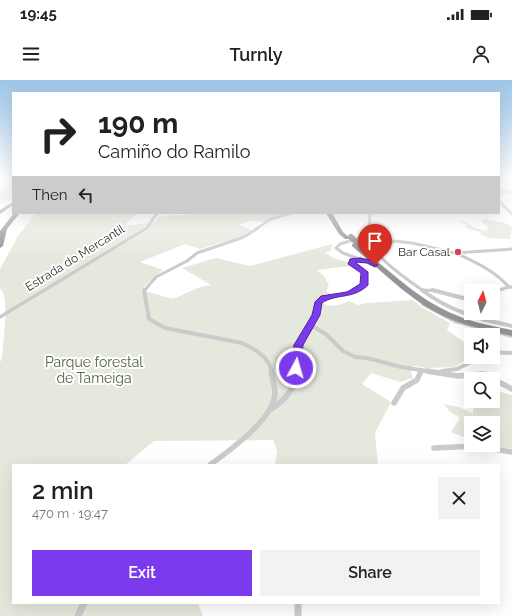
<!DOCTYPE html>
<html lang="en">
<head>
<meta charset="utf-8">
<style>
	:root { --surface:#fff; --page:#f2f2f2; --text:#202124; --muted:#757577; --accent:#7c3aed }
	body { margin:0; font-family:Raleway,sans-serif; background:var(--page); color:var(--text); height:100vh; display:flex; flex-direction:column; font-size:15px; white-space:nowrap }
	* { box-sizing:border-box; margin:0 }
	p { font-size:13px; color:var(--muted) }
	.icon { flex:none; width:22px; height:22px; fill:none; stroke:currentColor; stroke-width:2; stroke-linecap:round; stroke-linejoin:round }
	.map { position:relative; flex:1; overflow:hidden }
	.panel { position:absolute; left:12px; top:384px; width:488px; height:140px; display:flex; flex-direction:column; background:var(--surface); border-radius:0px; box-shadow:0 4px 16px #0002 }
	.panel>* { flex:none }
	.hud { position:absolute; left:12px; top:12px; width:488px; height:122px; border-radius:0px; box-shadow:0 4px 16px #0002; background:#fff; color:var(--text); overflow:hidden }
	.needle { width:26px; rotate:6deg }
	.controls { position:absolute; left:464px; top:204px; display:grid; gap:8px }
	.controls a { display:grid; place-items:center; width:36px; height:36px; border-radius:0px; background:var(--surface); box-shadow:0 4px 16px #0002; font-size:20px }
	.pin { position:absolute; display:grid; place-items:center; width:34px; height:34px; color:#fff; margin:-41px -17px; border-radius:50% 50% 50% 0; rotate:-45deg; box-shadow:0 0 4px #0007 }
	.pin .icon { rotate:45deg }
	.me { position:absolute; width:44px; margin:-22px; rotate:6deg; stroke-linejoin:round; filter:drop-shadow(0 0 3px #0008) }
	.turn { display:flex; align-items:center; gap:14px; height:84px; padding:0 20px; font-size:18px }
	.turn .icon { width:52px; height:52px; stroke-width:2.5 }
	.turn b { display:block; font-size:28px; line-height:34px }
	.then { display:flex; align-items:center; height:38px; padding:0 20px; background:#0003; gap:8px; font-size:15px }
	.round { display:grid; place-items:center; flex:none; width:42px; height:42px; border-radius:0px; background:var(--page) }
	.overview { display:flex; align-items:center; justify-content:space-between; height:68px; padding:0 20px }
	h1 { font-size:24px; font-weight:600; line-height:30px }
	.cta { display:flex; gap:8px; margin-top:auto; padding:8px 20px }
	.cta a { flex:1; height:46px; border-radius:0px; background:var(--accent); color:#fff; font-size:16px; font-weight:600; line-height:46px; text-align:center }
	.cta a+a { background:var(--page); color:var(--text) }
	.status { display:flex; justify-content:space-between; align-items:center; height:28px; padding:0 20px; background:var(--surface); direction:ltr }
	.status svg { height:11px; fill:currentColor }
	header { display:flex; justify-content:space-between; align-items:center; height:52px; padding:0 20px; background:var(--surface); font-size:18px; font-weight:600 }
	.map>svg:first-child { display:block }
	.green { fill:#e5e9dd }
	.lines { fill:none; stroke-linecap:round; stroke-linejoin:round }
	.minor-far4 { stroke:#cbcbcb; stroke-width:2.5 }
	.minor-far3 { stroke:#cbcbcb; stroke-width:3 }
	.minor-far2 { stroke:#cbcbcb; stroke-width:4 }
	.minor-far1 { stroke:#cbcbcb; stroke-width:5.5 }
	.minor { stroke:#cbcbcb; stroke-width:7 }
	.tertiary { fill:#cbcbcb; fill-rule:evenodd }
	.motorway { fill:#959595; fill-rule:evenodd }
	.motorway-bridge { stroke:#959595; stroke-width:6 }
	.route { fill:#7c3aed; stroke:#51269a }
	.poi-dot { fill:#d0455c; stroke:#fff; stroke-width:1.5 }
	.labels { text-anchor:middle; stroke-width:4; stroke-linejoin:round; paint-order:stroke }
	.far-poi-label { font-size:12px; fill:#2e2e2e; stroke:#fff; text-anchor:end }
	.far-street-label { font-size:12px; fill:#2e2e2e; stroke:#fff }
	.park-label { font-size:14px; fill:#546441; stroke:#fff }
</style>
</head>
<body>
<div class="status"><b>19:45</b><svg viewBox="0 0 49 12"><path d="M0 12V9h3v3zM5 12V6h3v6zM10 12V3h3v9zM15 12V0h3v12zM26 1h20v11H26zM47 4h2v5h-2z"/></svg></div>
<header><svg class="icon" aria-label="menu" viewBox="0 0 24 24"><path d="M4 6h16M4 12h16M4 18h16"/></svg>Turnly<svg class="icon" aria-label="person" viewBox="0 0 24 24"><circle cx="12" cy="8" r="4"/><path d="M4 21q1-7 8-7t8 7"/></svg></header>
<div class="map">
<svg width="512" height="536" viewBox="0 0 512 536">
	<rect width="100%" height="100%" fill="#fff"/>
	<!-- green -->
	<g class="green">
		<polygon points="0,101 13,101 13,117 0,124"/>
		<path d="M36 133H137L124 146 155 142 159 137 164 136 213 133H289L263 142 250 141 239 145 251 150 246 155 200 169 185 164 140 182 163 190 153 198 141 210 173 219 200 207 211 205 182 188 216 178 250 186 332 164 331 170 325 173 336 179 347 182 350 186 317 190 324 196 329 205 326 211 333 215 326 216 322 223C331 228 341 225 349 221L358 225 367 223 413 220 421 227 450 243 447 250 471 267 472 277 454 287 428 288 413 286 411 291 413 298 400 302 371 293 362 304 391 322 375 353 378 385H275L277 371 273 360 154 361 125 385H13V523H198L203 536H0V283L2 276C3 262 10 217 0 208V189L18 156Z"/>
		<polygon points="484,139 505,143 512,147 510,159 489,158 480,154 481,152 465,148 467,145 460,142 464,141 475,148 486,151 489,146 482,143 482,140"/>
		<polygon points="493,310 512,315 512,369 489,365 493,365 493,343 471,343 471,360 451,352 460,338 450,332 444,324 459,327 473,334 474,321 493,321"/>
	</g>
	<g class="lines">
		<!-- minor-far4 -->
		<g class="minor-far4">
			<polyline points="499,109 512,113"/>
			<polyline points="499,116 504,113"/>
			<polyline points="499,121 512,134"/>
			<polyline points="256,149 271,139 292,133"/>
			<polyline points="369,149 370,133"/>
		</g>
		<!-- minor-far3 -->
		<g class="minor-far3">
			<path d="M369 148C368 177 403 195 423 211"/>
			<polyline points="369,155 340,164 336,168 343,173 376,185"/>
			<polyline points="377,174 384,172 389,164 394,161 412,163 455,173 512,169"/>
			<path d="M458 174C477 183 495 191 509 207H512"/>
			<polyline points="423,210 439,211"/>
			<polyline points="144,211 156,197 187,181 197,173 244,157 258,148"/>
			<polyline points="355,211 364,205 364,192 351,182 361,178"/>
			<polyline points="496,211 509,207"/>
		</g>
		<!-- minor-far2 -->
		<g class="minor-far2">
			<path d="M144 210 149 239 165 248 242 263C255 269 269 277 272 292"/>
			<path d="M422 210C449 231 479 239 512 246"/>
			<polyline points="432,210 471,220"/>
			<polyline points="423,224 455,241 512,256"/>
			<polyline points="493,224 498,221 496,211 499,210"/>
			<polyline points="484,240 485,233"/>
			<polyline points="311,245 327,255 343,271 355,277 367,278 401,287 433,292"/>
			<polyline points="493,272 512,273"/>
			<polyline points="442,291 457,289 481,277"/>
			<path d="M296 292 298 265 316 235 319 222C330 215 345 216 357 210"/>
			<polyline points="421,292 422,290"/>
		</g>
		<!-- minor-far1 -->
		<g class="minor-far1">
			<polyline points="427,291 458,296 483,294 512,309"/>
			<polyline points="394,323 403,308 417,300 421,291"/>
			<path d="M270 330C284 321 296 309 297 291"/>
			<polyline points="434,368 476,366 512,372"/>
			<path d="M210 385C230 370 274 339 275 313 275 306 272 298 271 291"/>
		</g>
		<!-- minor -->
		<g class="minor">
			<polyline points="298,523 298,536"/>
			<polyline points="78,536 84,523"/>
		</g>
		<!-- tertiary -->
		<g class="tertiary">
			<polygon points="11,104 13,104 13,106 0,117 0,114"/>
			<polygon points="155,133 159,133 148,149 0,239 0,235 146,147"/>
		</g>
		<!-- motorway -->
		<g class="motorway">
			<polygon points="13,122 13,125 0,134 0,130"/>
			<polygon points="14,133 20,133 7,149 3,166 0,168 0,151"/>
			<polygon points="326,133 332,133 343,152 350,158 349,159 345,159 339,154"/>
			<path d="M352 164H356C388 189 418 220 456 235 474 243 493 246 512 250V256C491 251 470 247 450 239 412 223 383 192 352 166Z"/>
		</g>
		<!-- motorway-bridge -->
		<polyline class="motorway-bridge" points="351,157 358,164"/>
	</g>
	<!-- sky -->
	<linearGradient id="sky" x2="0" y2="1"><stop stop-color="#9cc5e8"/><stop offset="0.57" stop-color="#fff"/><stop offset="1" stop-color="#fff" stop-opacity="0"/></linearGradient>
	<rect width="512" height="176" fill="url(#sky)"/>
	<!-- route -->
	<path class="route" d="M359 178 371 180 378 185 375 187 367 183 355 182 368 192V205C353 220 336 213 322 223L320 235 303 265 301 288 296 291 292 290 291 288 294 265 312 235 315 222 321 216 347 212 360 204 361 193 348 184 350 179Z"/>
	<!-- markers -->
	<circle class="poi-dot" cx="458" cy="172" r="4"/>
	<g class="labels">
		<!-- far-poi labels -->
		<g class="far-poi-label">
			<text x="450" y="176">Bar Casal</text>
		</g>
		<!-- far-street labels -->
		<g class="far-street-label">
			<text transform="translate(75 178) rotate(-32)" y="4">Estrada do Mercantil</text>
		</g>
		<!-- park labels -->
		<g class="park-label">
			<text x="94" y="287">Parque forestal<tspan x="94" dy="16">de Tameiga</tspan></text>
		</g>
	</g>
</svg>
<div class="controls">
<a><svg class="needle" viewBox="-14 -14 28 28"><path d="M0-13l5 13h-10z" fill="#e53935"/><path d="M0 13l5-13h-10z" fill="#757577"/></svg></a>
<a><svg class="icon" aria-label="sound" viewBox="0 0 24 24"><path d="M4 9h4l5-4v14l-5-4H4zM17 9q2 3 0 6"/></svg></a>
<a><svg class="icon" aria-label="search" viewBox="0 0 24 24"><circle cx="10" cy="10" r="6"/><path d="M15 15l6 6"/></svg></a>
<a><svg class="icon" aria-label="layers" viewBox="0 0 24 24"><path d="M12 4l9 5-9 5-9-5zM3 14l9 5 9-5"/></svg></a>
</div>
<div class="pin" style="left:375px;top:185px;background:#d93025"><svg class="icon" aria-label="arrive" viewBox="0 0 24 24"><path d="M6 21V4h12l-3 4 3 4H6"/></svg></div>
<svg class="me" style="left:296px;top:288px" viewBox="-20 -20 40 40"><circle r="17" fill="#7c3aed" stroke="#fff" stroke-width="3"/><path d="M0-11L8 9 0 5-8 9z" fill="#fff"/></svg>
<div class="hud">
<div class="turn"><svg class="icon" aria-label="right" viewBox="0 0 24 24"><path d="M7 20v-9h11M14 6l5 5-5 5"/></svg><div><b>190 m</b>Camiño do Ramilo</div></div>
<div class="then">Then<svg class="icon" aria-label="left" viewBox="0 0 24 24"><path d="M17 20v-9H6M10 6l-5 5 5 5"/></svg></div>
</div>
<section class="panel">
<div class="overview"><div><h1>2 min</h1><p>470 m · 19:47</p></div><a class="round"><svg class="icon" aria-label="close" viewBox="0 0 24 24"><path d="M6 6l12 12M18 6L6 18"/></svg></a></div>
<div class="cta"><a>Exit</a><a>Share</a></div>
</section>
</div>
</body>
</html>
